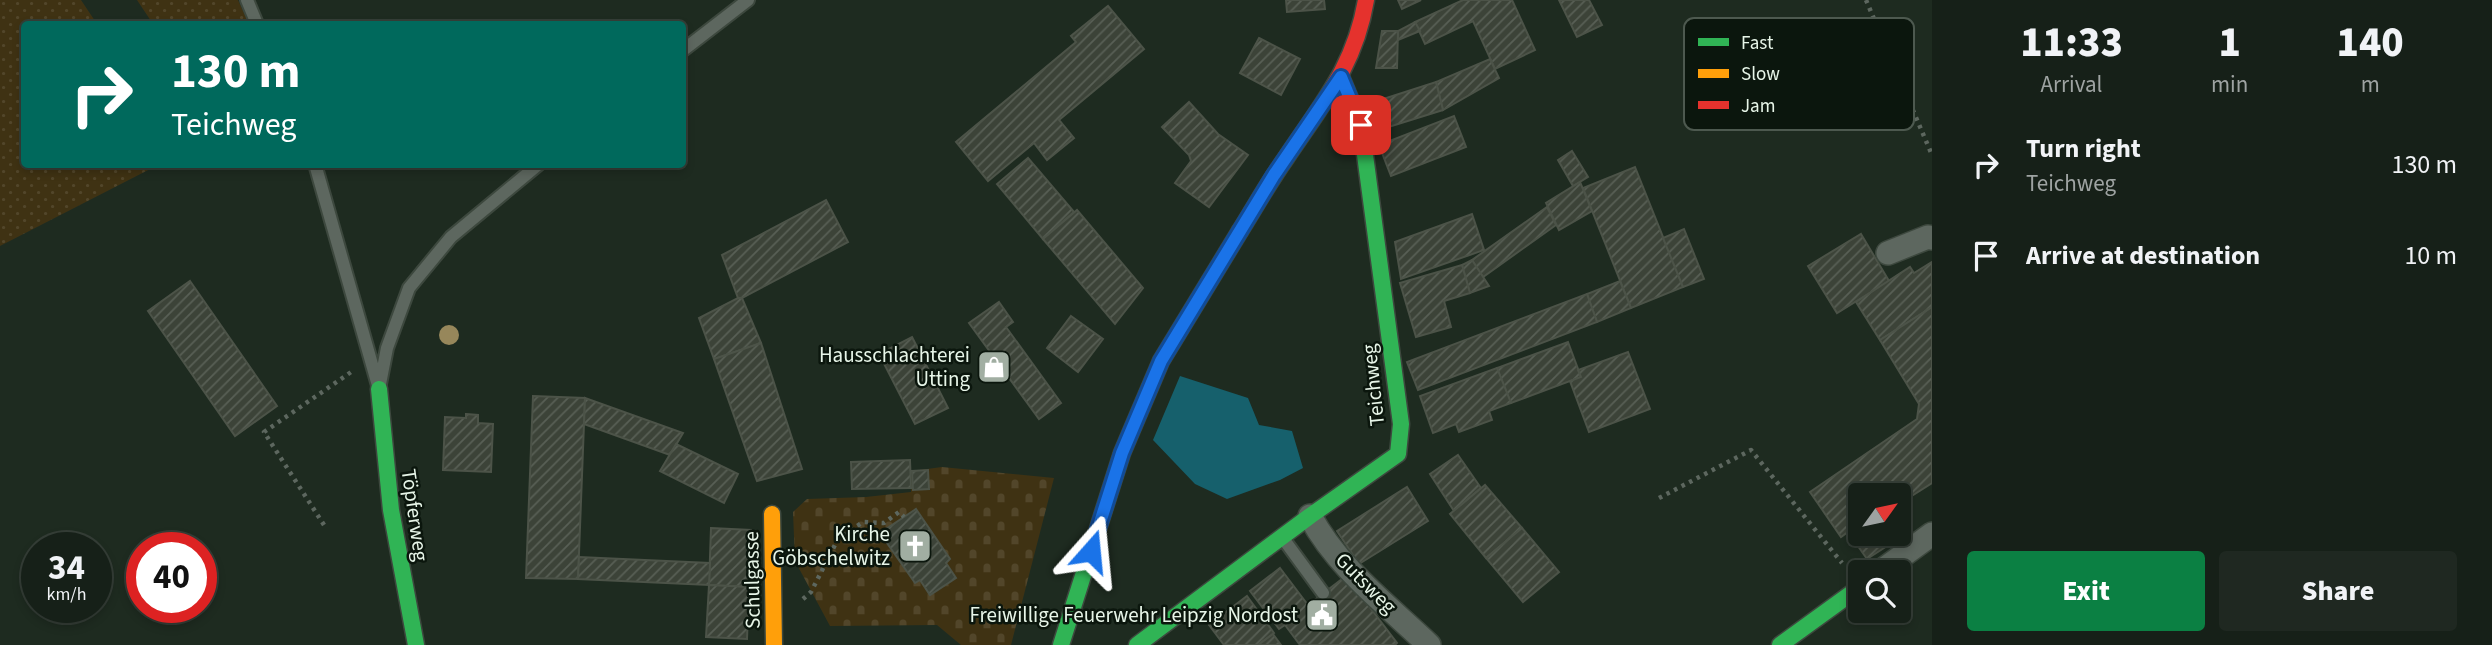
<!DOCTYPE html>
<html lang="en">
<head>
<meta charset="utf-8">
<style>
	:root { --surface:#162018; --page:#1f2821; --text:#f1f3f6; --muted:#9ea3a2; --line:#353e37; --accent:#0b8043 }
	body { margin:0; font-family:"Source Sans 3",sans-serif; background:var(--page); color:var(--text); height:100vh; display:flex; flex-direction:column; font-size:26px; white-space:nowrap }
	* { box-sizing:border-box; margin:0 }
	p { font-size:23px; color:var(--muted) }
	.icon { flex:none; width:38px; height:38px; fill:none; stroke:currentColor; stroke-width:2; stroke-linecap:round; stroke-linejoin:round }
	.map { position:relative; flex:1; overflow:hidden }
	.panel { display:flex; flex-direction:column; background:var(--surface); width:560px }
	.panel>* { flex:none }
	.top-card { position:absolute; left:21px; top:21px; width:665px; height:147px; border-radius:7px; box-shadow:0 4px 10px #0003,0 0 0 2px var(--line); background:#00695c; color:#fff; overflow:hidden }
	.needle { width:46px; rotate:57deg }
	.tools { position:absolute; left:1848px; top:483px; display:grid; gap:14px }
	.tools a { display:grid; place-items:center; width:63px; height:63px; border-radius:7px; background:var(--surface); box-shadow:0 4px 10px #0003,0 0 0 2px var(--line); font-size:35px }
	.speed { position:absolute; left:21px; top:532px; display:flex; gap:14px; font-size:35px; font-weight:700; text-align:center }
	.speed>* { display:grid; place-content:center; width:91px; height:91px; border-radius:50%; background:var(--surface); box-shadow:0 4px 10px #0003,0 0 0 2px var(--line); line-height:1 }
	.speed small { font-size:18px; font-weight:400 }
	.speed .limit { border:10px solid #d22; background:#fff; color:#111 }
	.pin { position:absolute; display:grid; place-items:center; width:60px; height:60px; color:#fff; margin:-30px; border-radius:14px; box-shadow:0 4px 10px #0006 }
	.me { position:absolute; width:77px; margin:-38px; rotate:18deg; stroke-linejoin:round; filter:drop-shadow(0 0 5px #0008) }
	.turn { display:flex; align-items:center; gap:24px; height:147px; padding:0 35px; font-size:32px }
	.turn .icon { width:91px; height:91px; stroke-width:2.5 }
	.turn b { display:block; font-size:49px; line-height:60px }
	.eta { display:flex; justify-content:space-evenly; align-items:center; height:119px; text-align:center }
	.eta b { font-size:42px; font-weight:800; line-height:49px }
	.action { display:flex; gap:14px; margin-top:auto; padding:14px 35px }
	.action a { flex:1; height:80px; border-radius:7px; background:var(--accent); color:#fff; font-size:28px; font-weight:800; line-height:80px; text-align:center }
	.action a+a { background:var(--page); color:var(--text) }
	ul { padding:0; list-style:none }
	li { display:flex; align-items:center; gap:21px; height:91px; padding:0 35px }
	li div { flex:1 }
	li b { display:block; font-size:26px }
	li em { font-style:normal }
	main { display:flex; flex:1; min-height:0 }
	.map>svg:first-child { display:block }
	.grass { fill:url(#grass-dots) }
	.cemetery { fill:url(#cemetery-stones) }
	.water { fill:#16606c }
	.building { fill:url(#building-hatch); stroke:#4c5348; stroke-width:2 }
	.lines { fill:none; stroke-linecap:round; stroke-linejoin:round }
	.lane-casing { stroke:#3d483e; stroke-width:16 }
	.street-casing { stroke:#3d483e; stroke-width:26 }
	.fast-casing { stroke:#3d483e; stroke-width:19 }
	.slow-casing { stroke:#3d483e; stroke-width:19 }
	.jam-casing { stroke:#3d483e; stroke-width:19 }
	.path { stroke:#5d675f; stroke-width:4.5; stroke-dasharray:3.5 5; stroke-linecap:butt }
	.lane { stroke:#5d675f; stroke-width:12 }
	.street { stroke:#5d675f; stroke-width:23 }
	.fast { stroke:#30b455; stroke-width:16 }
	.slow { stroke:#ff9f0a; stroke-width:16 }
	.jam { stroke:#e5322d; stroke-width:16 }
	.tree { fill:#97875b }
	.route-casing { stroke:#114b97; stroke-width:18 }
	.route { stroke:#1a73e8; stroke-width:12 }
	.labels { text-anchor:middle; stroke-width:5; stroke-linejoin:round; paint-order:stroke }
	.poi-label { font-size:21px; fill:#e7f5e8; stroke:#0b160d; text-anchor:end }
	.street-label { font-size:21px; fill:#e7f5e8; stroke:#0b160d }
	.key { fill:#0b160d; stroke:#4d594f; stroke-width:2 }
	.key-label { font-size:19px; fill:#e7f5e8 }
</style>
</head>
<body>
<main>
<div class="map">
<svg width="1932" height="645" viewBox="0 0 1932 645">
	<defs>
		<pattern id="grass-dots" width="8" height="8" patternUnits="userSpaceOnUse" patternTransform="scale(1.75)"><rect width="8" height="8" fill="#3f3213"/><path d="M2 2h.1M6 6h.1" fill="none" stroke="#52462a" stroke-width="1.8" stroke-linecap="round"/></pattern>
		<pattern id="cemetery-stones" width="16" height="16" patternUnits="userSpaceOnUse" patternTransform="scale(1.75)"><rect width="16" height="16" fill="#3f3213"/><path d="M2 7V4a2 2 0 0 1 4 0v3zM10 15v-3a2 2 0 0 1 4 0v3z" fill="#52462a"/></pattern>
		<pattern id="building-hatch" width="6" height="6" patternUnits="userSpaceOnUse" patternTransform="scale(1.75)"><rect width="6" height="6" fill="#3c4338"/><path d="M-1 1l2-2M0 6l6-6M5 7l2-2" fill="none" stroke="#585f55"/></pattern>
	</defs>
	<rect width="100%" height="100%" fill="#1e2b20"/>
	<!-- grass -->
	<g class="grass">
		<polygon points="0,0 81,0 97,24 24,24 24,164 158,165 0,246"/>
		<polygon points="137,0 238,0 249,24 153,24"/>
	</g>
	<!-- cemetery -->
	<polygon class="cemetery" points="942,467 1054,478 1011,645 961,645 937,625 830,626 795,561 793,512 807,499 866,497 911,492 912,471"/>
	<!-- water -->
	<polygon class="water" points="1180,376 1248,398 1259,425 1292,431 1303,468 1280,480 1227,499 1195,484 1153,440"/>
	<!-- building -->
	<g class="building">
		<polygon points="1286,0 1324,0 1325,9 1287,12"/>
		<polygon points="1398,0 1421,0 1402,9"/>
		<polygon points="1463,0 1512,0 1535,50 1495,69 1473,21 1425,44 1415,22"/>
		<polygon points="1559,0 1589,0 1602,25 1577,37"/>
		<polygon points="1108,6 1144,49 1059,120 1074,138 1047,160 1034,143 988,181 956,142 1076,42 1071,36"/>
		<polygon points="1415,22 1420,31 1398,40 1398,31"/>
		<polygon points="1382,31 1398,31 1397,68 1376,68"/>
		<polygon points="1259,38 1300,59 1281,95 1240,73"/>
		<polygon points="1490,59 1499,78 1443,110 1436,82"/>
		<polygon points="1436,82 1443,110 1379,130 1374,102"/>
		<polygon points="1189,102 1218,134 1248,155 1209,207 1175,183 1191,161 1189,155 1162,127"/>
		<polygon points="1454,116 1466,147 1391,176 1379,145"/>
		<polygon points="1572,151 1588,177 1573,186 1558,160"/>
		<polygon points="1028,158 1074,212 1043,239 997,184"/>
		<polygon points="1635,167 1683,287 1631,308 1583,188"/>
		<polygon points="1580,182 1592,211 1559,230 1546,203"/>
		<polygon points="826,200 848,242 742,298 738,298 722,255"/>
		<polygon points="1547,207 1556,225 1483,277 1472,260"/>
		<polygon points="1077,210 1143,288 1115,324 1043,239"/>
		<polygon points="1472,214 1484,250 1401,279 1395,242"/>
		<polygon points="1684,229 1704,279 1683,287 1663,238"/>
		<polygon points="1861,234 1889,281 1837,313 1808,266"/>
		<polygon points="1472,260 1489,286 1470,293 1462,265"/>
		<polygon points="1932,262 1932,307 1880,340 1856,302 1910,267 1914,273"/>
		<polygon points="1462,265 1470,293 1444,301 1451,327 1416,337 1400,283"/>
		<polygon points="190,281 277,406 235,436 148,311"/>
		<polygon points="1620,281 1631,308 1597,322 1587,294"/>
		<polygon points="1587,294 1597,322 1418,390 1407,362"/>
		<polygon points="738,298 742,298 761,343 714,359 699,318"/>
		<polygon points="999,302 1013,322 1006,327 1061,403 1039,419 969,323"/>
		<polygon points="1932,307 1932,483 1899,504 1899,495 1860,495 1860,534 1895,534 1898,539 1867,559 1848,532 1841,537 1810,492 1917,419 1919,404 1880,340"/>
		<polygon points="1071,316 1103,339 1078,372 1047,348"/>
		<polygon points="912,337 948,408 915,424 879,354"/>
		<polygon points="1568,342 1581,377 1511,403 1497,368"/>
		<polygon points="761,343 802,469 757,481 714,359"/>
		<polygon points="1628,352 1650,409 1589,432 1570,381 1581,377 1578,370"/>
		<polygon points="1497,368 1511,403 1489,411 1492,420 1459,432 1456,424 1433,433 1420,396"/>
		<polygon points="533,396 585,398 578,579 526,578"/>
		<polygon points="585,398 683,433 670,455 584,424"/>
		<polygon points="466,414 478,415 478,423 493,424 491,472 443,470 445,417 466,418"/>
		<polygon points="676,444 738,474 724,503 660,471"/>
		<polygon points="1458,455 1481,488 1454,511 1430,474"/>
		<polygon points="910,460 911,488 852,489 851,462"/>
		<polygon points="928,470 929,489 913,490 912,471"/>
		<polygon points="1485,485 1522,528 1486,558 1450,514"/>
		<polygon points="1407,487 1428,521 1359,564 1337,531"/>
		<polygon points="916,509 950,559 946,563 956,578 930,595 920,580 915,583 880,533"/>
		<polygon points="711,528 751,530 749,587 709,585"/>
		<polygon points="1522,528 1559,572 1523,602 1486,558"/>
		<polygon points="579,557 710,563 709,585 578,579"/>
		<polygon points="1280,568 1308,605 1346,576 1397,643 1395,645 1300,645 1285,625 1279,629 1250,591"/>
		<polygon points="709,585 749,587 747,639 706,637"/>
		<polygon points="1247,596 1274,633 1258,645 1224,645 1209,625"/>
		<polygon points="1273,634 1281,645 1258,645"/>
	</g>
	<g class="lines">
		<defs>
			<g id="lane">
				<polyline points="247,0 257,24"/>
				<polyline points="682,51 748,0"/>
				<polyline points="315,164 379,389 387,348 409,288 451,237 539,164"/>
				<polyline points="1282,537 1323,593"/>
			</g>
			<g id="street">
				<polyline points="1888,253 1928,237 1932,238"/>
				<path d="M1310 516C1337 567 1387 605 1429 645"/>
				<polyline points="1880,572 1932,534"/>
			</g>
			<g id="fast">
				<polyline points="379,389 391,510 416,645"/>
				<polyline points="1061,645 1122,453 1161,361 1240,231"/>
				<polyline points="1137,645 1310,516 1398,454 1401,424 1361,125 1341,77"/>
				<polyline points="1780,645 1860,587"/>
			</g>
			<polyline id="slow" points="772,514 774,645"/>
			<path id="jam" d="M1240 231C1255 207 1269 182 1286 158 1322 104 1355 66 1366 0"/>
		</defs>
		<!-- lane casing -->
		<use href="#lane" class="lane-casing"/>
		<!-- street casing -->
		<use href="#street" class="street-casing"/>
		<!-- fast casing -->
		<use href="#fast" class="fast-casing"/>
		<!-- slow casing -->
		<use href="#slow" class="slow-casing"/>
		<!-- jam casing -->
		<use href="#jam" class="jam-casing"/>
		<!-- path -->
		<g class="path">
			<polyline points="1866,0 1932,155"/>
			<polyline points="652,164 656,171"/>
			<polyline points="1659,498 1751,450 1842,563"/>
			<polyline points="324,525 264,432 354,370"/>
			<polyline points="803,599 811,592 838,539 863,522 884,523 899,512 904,517"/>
		</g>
		<!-- lane -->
		<use href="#lane" class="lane"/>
		<!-- street -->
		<use href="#street" class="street"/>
		<!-- fast -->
		<use href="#fast" class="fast"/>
		<!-- slow -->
		<use href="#slow" class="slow"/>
		<!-- jam -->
		<use href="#jam" class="jam"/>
	</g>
	<!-- trees -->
	<circle class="tree" cx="449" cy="335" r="10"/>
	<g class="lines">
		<defs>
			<polyline id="route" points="1091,551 1122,453 1161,361 1274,175 1341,77 1361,125"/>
		</defs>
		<!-- route casing -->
		<use href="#route" class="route-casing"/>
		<!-- route -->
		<use href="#route" class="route"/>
	</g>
	<!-- icons -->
	<defs>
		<symbol id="shop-square" viewBox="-11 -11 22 22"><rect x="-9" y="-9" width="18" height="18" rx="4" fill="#a1aea2" stroke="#0b160d"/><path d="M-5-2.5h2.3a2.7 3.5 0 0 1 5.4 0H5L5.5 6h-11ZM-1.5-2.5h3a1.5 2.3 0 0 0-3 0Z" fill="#fff"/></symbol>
		<symbol id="church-square" viewBox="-11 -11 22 22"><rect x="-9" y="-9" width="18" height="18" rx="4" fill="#a1aea2" stroke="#0b160d"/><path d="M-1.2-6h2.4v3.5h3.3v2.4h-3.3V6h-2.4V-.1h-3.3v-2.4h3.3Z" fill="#fff"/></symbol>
		<symbol id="civic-square" viewBox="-11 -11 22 22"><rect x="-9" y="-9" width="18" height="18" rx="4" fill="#a1aea2" stroke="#0b160d"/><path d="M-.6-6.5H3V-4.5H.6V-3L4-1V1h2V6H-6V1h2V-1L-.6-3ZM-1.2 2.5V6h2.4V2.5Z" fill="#fff"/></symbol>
	</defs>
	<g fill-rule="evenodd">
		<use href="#shop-square" x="975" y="348" width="38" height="38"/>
		<use href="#church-square" x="896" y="527" width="38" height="38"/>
		<use href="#civic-square" x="1303" y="596" width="38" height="38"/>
	</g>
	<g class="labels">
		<!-- poi labels -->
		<g class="poi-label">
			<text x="970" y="362">Hausschlachterei<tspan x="970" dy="24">Utting</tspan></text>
			<text x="890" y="541">Kirche<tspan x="890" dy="24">Göbschelwitz</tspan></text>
			<text x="1298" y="622">Freiwillige Feuerwehr Leipzig Nordost</text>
		</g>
		<!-- street labels -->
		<g class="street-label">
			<text transform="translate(1373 385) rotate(-96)" y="7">Teichweg</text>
			<text transform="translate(415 515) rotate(82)" y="7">Töpferweg</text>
			<text transform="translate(752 580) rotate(-91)" y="7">Schulgasse</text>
			<text transform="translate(1366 583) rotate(45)" y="7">Gutsweg</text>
		</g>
	</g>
	<!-- legend -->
	<rect x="1684" y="18" width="230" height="112" rx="10" class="key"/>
	<rect x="1698" y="38" width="31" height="8" fill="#30b455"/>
	<rect x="1698" y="69" width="31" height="9" fill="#ff9f0a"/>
	<rect x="1698" y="101" width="31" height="8" fill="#e5322d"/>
	<g class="key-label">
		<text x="1741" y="49">Fast</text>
		<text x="1741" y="80">Slow</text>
		<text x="1741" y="112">Jam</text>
	</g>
</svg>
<div class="tools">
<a><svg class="needle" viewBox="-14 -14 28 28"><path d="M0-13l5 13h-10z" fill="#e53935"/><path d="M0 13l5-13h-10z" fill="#9ea3a2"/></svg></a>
<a><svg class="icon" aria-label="search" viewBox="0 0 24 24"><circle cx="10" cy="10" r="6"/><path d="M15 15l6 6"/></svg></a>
</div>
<div class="speed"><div>34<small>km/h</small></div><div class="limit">40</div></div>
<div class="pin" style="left:1361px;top:125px;background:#d93025"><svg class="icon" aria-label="arrive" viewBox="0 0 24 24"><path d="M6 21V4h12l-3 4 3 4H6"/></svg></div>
<svg class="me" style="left:1091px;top:551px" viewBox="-20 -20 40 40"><path d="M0-17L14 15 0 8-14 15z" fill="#1a73e8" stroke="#fff" stroke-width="4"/></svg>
<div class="top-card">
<div class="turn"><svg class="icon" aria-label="right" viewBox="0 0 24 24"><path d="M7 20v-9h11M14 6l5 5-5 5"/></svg><div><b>130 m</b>Teichweg</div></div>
</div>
</div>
<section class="panel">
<div class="eta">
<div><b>11:33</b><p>Arrival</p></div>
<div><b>1</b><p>min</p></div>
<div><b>140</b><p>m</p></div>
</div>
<ul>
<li><svg class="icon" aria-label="right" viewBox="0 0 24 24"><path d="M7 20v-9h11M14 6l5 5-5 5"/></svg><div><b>Turn right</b><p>Teichweg</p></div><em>130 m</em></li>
<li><svg class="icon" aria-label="arrive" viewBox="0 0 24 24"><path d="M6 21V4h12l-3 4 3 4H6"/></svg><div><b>Arrive at destination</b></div><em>10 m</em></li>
</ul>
<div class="action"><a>Exit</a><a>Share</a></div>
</section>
</main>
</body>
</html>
